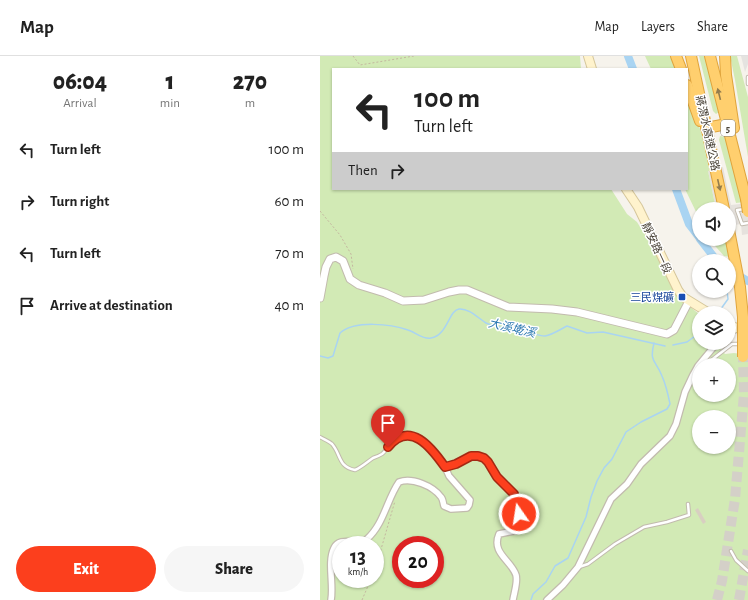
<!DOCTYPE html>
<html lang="en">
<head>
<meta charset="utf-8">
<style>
	:root { --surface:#fff; --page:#f6f6f6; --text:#222; --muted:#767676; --line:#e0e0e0; --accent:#fc3f1d }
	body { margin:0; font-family:"Alegreya Sans","Noto Sans TC",sans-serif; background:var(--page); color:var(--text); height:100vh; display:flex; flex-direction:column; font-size:15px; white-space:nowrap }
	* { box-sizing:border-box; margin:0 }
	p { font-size:13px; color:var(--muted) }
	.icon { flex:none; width:22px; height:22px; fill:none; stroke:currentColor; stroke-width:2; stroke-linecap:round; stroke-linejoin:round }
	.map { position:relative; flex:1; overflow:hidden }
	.panel { display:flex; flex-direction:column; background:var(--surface); width:320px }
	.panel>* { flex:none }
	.banner { position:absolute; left:12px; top:12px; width:356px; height:122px; border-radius:0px; box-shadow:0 1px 3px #0004; background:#fff; color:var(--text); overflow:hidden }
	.fabs { position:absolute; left:372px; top:146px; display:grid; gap:8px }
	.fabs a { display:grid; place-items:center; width:44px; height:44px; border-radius:50%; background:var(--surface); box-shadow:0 1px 3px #0004; font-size:20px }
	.speed { position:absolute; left:12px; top:480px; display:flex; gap:8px; font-size:20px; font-weight:700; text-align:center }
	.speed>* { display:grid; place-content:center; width:52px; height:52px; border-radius:50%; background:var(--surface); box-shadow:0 1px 3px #0004; line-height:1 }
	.speed small { font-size:10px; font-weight:400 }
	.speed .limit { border:6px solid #d22; background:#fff; color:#111 }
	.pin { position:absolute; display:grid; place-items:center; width:34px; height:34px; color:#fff; margin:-41px -17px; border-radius:50% 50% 50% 0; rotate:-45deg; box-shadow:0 0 4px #0007 }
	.pin .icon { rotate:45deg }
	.me { position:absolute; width:44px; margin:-22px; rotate:347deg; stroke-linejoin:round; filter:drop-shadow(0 0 3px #0008) }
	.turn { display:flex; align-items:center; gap:14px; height:84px; padding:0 16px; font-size:18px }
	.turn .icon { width:52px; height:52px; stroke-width:2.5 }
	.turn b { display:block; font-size:28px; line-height:34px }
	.then { display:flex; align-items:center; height:38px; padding:0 16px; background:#0003; gap:8px; font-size:15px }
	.eta { display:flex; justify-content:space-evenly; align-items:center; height:68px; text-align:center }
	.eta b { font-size:24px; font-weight:800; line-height:28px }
	.cta { display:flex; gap:8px; margin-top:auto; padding:8px 16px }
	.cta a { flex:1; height:46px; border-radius:24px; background:var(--accent); color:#fff; font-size:16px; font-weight:800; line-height:46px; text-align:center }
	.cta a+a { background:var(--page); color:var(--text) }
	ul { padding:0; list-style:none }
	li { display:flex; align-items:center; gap:12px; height:52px; padding:0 16px }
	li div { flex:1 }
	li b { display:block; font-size:15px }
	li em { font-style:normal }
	header { display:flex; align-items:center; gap:24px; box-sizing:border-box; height:56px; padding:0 20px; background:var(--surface); border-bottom:1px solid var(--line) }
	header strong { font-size:19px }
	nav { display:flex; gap:22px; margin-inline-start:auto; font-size:14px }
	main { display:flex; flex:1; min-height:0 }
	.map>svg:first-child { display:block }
	.industrial { fill:#e6e2dd }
	.green { fill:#d2eab5; fill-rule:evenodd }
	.parking { fill:#e5e3e0 }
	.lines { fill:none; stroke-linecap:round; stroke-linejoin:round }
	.stream { stroke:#a9d4f2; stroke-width:1.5 }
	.river { stroke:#a9d4f2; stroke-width:8 }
	.building { fill:#d8cfc1 }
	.motorway-tunnel { stroke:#d4d0c8; stroke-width:10; stroke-dasharray:10 5; stroke-linecap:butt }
	.service-casing { stroke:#c2bbae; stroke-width:4.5 }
	.minor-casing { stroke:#c2bbae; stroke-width:8 }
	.tertiary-casing { stroke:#c2bbae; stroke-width:9 }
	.secondary-casing { stroke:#d6c79b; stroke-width:10 }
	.motorway-casing { stroke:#e0a43c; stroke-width:12 }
	.path { stroke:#c4b79f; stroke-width:1; stroke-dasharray:2 2; stroke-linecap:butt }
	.service { stroke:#fff; stroke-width:2.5 }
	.minor { stroke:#fff; stroke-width:5.5 }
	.tertiary { stroke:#fff; stroke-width:7 }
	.secondary { stroke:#fff3cd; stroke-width:8 }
	.motorway { stroke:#ffcf6e; stroke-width:10 }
	.motorway-bridge-casing { stroke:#e0a43c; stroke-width:12; stroke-linecap:butt }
	.motorway-bridge { stroke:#ffcf6e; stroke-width:10 }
	.oneway { fill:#937c4e }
	.route-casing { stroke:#a42913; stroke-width:10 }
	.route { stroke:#fc3f1d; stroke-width:7 }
	.transit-dot { fill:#1a4fb4; stroke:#fff; stroke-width:1.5 }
	.labels { text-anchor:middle; stroke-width:3; stroke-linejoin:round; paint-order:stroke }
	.shield { fill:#fff; stroke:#817c74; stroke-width:1 }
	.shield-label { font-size:10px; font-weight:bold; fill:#4b4439 }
	.street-label { font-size:11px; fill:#4b4439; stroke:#fff }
	.transit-label { font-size:11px; fill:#164399; stroke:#fff; text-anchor:end }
	.water-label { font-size:12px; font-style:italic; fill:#2e7ab2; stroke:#fff }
</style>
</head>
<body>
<header>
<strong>Map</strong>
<nav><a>Map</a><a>Layers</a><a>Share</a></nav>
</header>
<main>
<section class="panel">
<div class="eta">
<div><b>06:04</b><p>Arrival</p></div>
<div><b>1</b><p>min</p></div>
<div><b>270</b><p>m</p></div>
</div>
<ul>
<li><svg class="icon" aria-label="left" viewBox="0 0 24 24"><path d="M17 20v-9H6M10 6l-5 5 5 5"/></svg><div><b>Turn left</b></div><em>100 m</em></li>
<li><svg class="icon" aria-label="right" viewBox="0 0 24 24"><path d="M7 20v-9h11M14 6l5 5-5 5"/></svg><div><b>Turn right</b></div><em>60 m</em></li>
<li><svg class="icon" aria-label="left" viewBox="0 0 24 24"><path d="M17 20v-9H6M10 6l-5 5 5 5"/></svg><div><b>Turn left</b></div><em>70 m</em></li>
<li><svg class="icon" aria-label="arrive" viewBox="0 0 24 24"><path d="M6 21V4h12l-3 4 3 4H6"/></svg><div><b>Arrive at destination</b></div><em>40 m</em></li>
</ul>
<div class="cta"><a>Exit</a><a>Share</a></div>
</section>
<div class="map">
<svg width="428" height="544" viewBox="0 0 428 544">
	<rect width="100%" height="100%" fill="#f6f3ec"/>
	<!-- industrial -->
	<polygon class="industrial" points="403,111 411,149 428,147 428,178 422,179 421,168 414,169 412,156 409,156 409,153 396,153 388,115"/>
	<!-- green -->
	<g class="green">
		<path d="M0 0H260L261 13H13V133H291L307 158 317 166 332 190 358 241 379 258V287H396L405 298 414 297 428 299V544H0ZM379 309H409V339H379ZM379 361H409V391H379ZM21 489H55V523H21ZM81 489H115V523H81Z"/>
		<polygon points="325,0 354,0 359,13 331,13"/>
		<polygon points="379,0 387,0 400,53 399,56 396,58 393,55"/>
		<polygon points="410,0 417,0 428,41 428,101 415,24"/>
		<polygon points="367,35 392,108 389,109 390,115 388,115 396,153 379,153 379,162 365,133 367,133"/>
		<polygon points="400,80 406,81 424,146 416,147 399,84"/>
		<polygon points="389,183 406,183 410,201 404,200"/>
	</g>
	<!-- parking -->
	<polygon class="parking" points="421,0 428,0 428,8 425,16"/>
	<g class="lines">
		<!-- stream -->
		<g class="stream">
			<polyline points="398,257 408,243 407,235"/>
			<polyline points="353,289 367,286 379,277"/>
			<path d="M0 300 8 302 13 300 20 277C35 264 71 268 88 274 95 276 103 284 111 282 127 280 129 254 139 253 149 252 158 262 166 267 178 273 191 272 204 275 211 276 218 280 225 280 232 279 241 273 247 270L267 277 283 276 345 290"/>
			<path d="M211 544 213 538 226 526 235 510 248 502 266 461 271 441 277 425 284 412 292 403 306 376 321 366 347 353 350 348C348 338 346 329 342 320 336 304 329 307 334 287"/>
		</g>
		<!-- river -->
		<g class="river">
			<polyline points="308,0 313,13"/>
			<polyline points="356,133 369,168 379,181"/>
			<polyline points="380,183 397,205"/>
			<polyline points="409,214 428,225"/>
		</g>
	</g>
	<!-- building -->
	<polygon class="building" points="378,452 386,466 383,468 375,454"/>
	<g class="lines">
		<!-- motorway-tunnel -->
		<g class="motorway-tunnel">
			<polyline points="397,544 402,525 415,443 424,338 423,301"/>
			<polyline points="419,544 428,494"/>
		</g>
		<defs>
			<g id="service">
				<polyline points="428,21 428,28"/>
				<polyline points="425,153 417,154 422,168 428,167"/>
				<polyline points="385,309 412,288 420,288"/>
				<path d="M0 381C3 383 9 385 12 388 21 398 18 411 35 414 42 411 47 406 53 402 56 401 59 400 62 398 66 395 69 388 74 384 95 369 114 395 125 410"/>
				<polyline points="190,464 192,465 196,464 199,459 198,455 194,441"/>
				<polyline points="411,495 416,504 428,515"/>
				<polyline points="259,511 268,508 295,488 324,471 347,466 369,459 368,448"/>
			</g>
			<g id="minor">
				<polyline points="409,277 417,272"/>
				<path d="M11 544C14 529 7 506 14 492 20 479 38 491 47 483 64 468 67 443 79 426 92 421 113 430 121 441 123 443 123 447 124 450L131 453 147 452 149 449 150 444 129 420 125 411C134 408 150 399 158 400 158 400 163 402 164 402 170 406 172 415 176 420 185 431 198 440 205 453 208 459 206 465 204 471L199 474 179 478C171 497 191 504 196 519 198 526 194 537 193 544"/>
				<polyline points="227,544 243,529 258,511 291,443 307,428 321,408 350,380 356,368 365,336 373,319 378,310 397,287"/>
			</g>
			<polyline id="tertiary" points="0,242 4,220 6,211 10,203 16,201 23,205 30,223 39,229 65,237 83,245 104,244 129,236 139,234 147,234 188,251 232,253 257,256 347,278 354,274 369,245"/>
			<g id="secondary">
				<polyline points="268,0 272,13"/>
				<polyline points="306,133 318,151 358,234 363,241 389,257"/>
				<polyline points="409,269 428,276"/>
			</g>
			<g id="motorway">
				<polyline points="356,0 361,13"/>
				<polyline points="371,0 404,153"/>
				<polyline points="390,0 426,143"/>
				<polyline points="405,0 406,19 414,72"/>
				<polyline points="367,29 380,65"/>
				<polyline points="386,72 407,68"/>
			</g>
		</defs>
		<!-- service casing -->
		<use href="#service" class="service-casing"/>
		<!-- minor casing -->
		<use href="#minor" class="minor-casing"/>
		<!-- tertiary casing -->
		<use href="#tertiary" class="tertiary-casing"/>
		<!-- secondary casing -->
		<use href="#secondary" class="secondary-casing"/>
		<!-- motorway casing -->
		<use href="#motorway" class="motorway-casing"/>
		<!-- path -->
		<g class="path">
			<polyline points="33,0 40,9 94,0"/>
			<polyline points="0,155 20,179 31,198 33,213"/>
			<polyline points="55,514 75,445"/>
			<polyline points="42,544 51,523"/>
		</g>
		<!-- service -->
		<use href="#service" class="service"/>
		<!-- minor -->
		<use href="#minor" class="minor"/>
		<!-- tertiary -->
		<use href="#tertiary" class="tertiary"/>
		<!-- secondary -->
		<use href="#secondary" class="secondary"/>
		<!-- motorway -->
		<use href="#motorway" class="motorway"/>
		<defs>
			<g id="motorway-bridge">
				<polyline points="426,143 428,156"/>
				<polyline points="409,174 420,231 423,261 423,301"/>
			</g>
		</defs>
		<!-- motorway-bridge casing -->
		<use href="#motorway-bridge" class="motorway-bridge-casing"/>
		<!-- motorway-bridge -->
		<use href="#motorway-bridge" class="motorway-bridge"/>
	</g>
	<!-- one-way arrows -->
	<defs><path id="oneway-solid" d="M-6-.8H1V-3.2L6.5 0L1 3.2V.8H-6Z"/></defs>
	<g class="oneway">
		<use href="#oneway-solid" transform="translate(399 38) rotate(-104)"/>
		<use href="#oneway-solid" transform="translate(399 129) rotate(77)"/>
	</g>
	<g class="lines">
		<defs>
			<path id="route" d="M68 391C90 364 111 391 125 411L136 408 151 400H158L164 402 168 406 177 421 194 438 199 458"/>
		</defs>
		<!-- route casing -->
		<use href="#route" class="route-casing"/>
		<!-- route -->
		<use href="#route" class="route"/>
	</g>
	<!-- markers -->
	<rect class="transit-dot" x="358" y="237" width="8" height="8" rx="2"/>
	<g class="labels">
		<!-- shield labels -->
		<rect class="shield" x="401" y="64" width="14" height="16" rx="3"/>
		<g class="shield-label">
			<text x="408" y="76">5</text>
		</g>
		<!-- street labels -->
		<g class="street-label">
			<text transform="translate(388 77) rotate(78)" y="4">蔣渭水高速公路</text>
			<text transform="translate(337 192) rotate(65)" y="4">靜安路一段</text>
		</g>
		<!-- transit labels -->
		<g class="transit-label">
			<text x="354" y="245">三民煤礦</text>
		</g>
		<!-- water labels -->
		<g class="water-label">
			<text transform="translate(192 272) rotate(13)" y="4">大溪墘溪</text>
		</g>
	</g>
</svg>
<div class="fabs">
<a><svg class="icon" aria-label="sound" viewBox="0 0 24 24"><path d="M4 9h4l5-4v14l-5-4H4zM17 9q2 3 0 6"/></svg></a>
<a><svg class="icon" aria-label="search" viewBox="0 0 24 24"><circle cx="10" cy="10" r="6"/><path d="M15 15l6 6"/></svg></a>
<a><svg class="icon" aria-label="layers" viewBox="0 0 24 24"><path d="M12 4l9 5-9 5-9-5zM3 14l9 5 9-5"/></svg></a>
<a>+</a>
<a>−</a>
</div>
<div class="speed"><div>13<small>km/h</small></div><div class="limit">20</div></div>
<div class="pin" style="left:68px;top:391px;background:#d93025"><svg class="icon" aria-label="arrive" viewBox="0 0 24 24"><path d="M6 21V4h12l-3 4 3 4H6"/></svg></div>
<svg class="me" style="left:199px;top:458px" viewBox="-20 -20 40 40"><circle r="17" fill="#fc3f1d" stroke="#fff" stroke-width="3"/><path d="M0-11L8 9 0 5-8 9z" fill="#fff"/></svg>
<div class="banner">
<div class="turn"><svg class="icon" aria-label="left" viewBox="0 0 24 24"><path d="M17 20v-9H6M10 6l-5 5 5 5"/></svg><div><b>100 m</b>Turn left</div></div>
<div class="then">Then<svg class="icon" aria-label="right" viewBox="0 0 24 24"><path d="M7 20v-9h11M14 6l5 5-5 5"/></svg></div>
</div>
</div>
</main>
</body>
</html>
